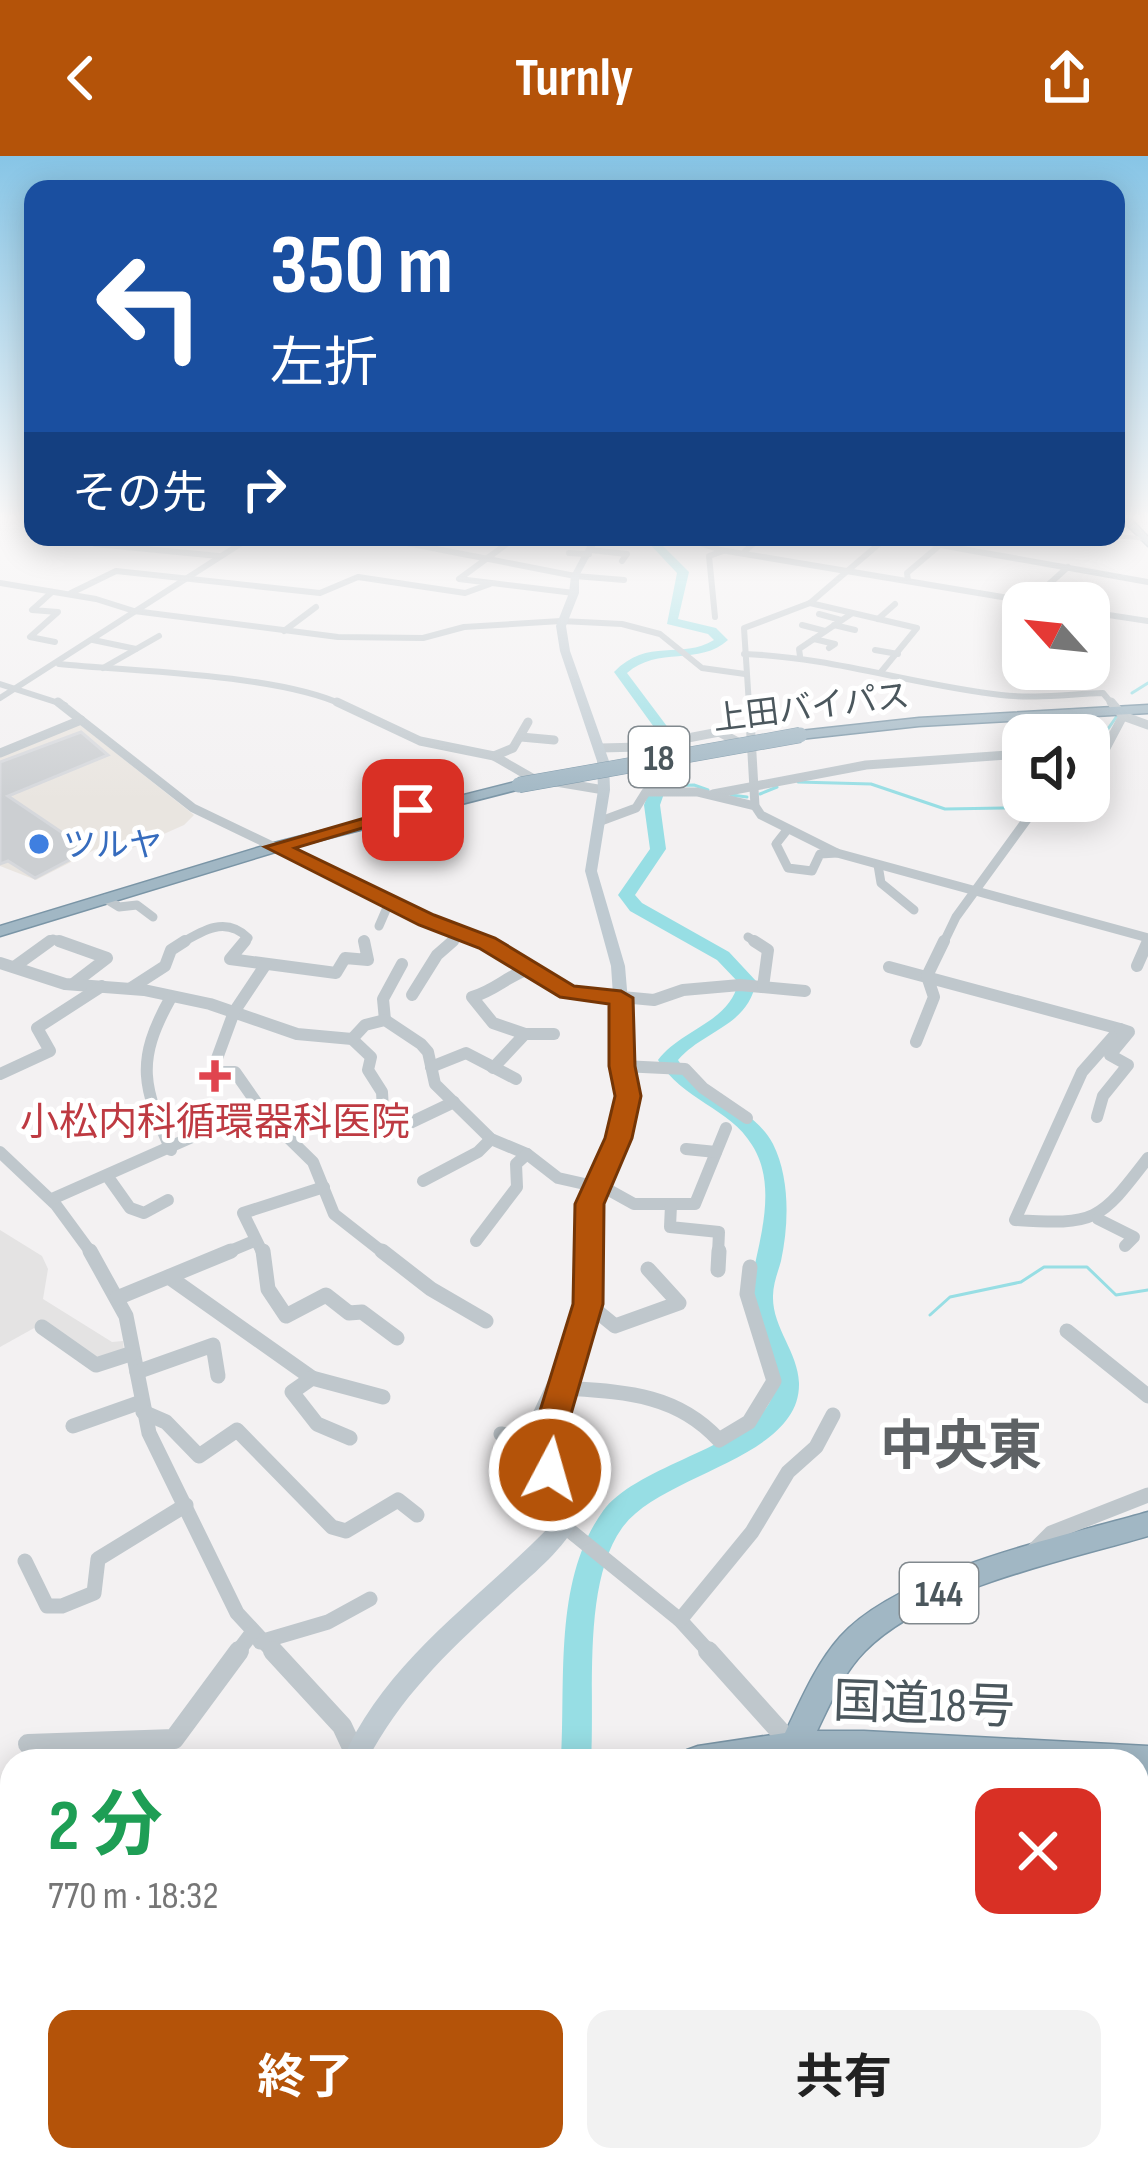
<!DOCTYPE html>
<html lang="ja">
<head>
<meta charset="utf-8">
<style>
	:root { --surface:#fff; --page:#f2f2f2; --text:#222; --muted:#767676; --accent:#b45309 }
	body { margin:0; font-family:"Sofia Sans Condensed","Noto Sans JP",sans-serif; background:var(--page); color:var(--text); height:100vh; display:flex; flex-direction:column; font-size:45px; white-space:nowrap }
	* { box-sizing:border-box; margin:0 }
	p { font-size:39px; color:var(--muted) }
	.icon { flex:none; width:66px; height:66px; fill:none; stroke:currentColor; stroke-width:2; stroke-linecap:round; stroke-linejoin:round }
	.map { position:relative; flex:1; overflow:hidden }
	.panel { position:absolute; left:0px; top:1593px; width:1149px; height:423px; display:flex; flex-direction:column; background:var(--surface); border-radius:36px 36px 0 0; box-shadow:0 6px 30px #0003 }
	.panel>* { flex:none }
	.top-card { position:absolute; left:24px; top:24px; width:1101px; height:366px; border-radius:24px; box-shadow:0 6px 30px #0003; background:#1a4fa0; color:#fff; overflow:hidden }
	.needle { width:78px; rotate:297deg }
	.tools { position:absolute; left:1002px; top:426px; display:grid; gap:24px }
	.tools a { display:grid; place-items:center; width:108px; height:108px; border-radius:24px; background:var(--surface); box-shadow:0 6px 30px #0003; font-size:60px }
	.pin { position:absolute; display:grid; place-items:center; width:102px; height:102px; color:#fff; margin:-51px; border-radius:24px; box-shadow:0 6px 18px #0006 }
	.me { position:absolute; width:132px; margin:-66px; rotate:6deg; stroke-linejoin:round; filter:drop-shadow(0 0 9px #0008) }
	.turn { display:flex; align-items:center; gap:42px; height:252px; padding:0 48px; font-size:54px }
	.turn .icon { width:156px; height:156px; stroke-width:2.5 }
	.turn b { display:block; font-size:84px; line-height:102px }
	.then { display:flex; align-items:center; height:114px; padding:0 48px; background:#0003; gap:24px; font-size:45px }
	.round { display:grid; place-items:center; flex:none; width:126px; height:126px; border-radius:24px; background:var(--page) }
	.head { display:flex; align-items:center; justify-content:space-between; height:204px; padding:0 48px }
	h1 { font-size:72px; font-weight:700; line-height:90px; color:#1e9e55 }
	.action { display:flex; gap:24px; margin-top:auto; padding:24px 48px }
	.action a { flex:1; height:138px; border-radius:24px; background:var(--accent); color:#fff; font-size:48px; font-weight:700; line-height:138px; text-align:center }
	.action a+a { background:var(--page); color:var(--text) }
	header { display:flex; justify-content:space-between; align-items:center; height:156px; padding:0 48px; background:var(--accent); color:#fff; font-size:54px; font-weight:700 }
	.map>svg:first-child { display:block }
	.commercial { fill:#e9e5e0 }
	.education { fill:#e4e3e3 }
	.lines { fill:none; stroke-linecap:round; stroke-linejoin:round }
	.stream { stroke:#97dee4; stroke-width:3 }
	.river { fill:#97dee4; fill-rule:evenodd }
	.building { fill:#cccfd2; stroke:#d6d8dc; stroke-width:3 }
	.trunk-casing { stroke:#7a95a6; stroke-width:3 }
	.minor-far4 { stroke:#bfc7cc; stroke-width:6 }
	.minor-far3 { stroke:#bfc7cc; stroke-width:9 }
	.minor-far2 { stroke:#bfc7cc; stroke-width:12 }
	.minor-far1 { stroke:#bfc7cc; stroke-width:15 }
	.minor { stroke:#bfc7cc; stroke-width:20 }
	.tertiary { fill:#bfc7cc; fill-rule:evenodd }
	.secondary { fill:#bfcad1; fill-rule:evenodd }
	.trunk { fill:#a1b7c4; fill-rule:evenodd }
	.trunk-bridge-casing { stroke:#7a95a6; stroke-width:16; stroke-linecap:butt }
	.trunk-bridge { stroke:#a1b7c4; stroke-width:15 }
	.route { fill:#b45309; stroke:#753606; stroke-width:3 }
	.shop-dot { fill:#3f7fe0; stroke:#fff; stroke-width:4.5 }
	.health-dot { fill:#e0444e; stroke:#fff; stroke-width:4.5 }
	.labels { text-anchor:middle; stroke-width:10; stroke-linejoin:round; paint-order:stroke }
	.far-street-label { font-size:33px; fill:#4b575d; stroke:#fff }
	.far-shop-label { font-size:33px; fill:#366cbe; stroke:#fff; text-anchor:start }
	.shield { fill:#fff; stroke:#81898e; stroke-width:3 }
	.shield-label { font-size:36px; font-weight:bold; fill:#4b575d }
	.health-label { font-size:39px; fill:#be3a42; stroke:#fff }
	.near-street-label { font-size:48px; fill:#4b575d; stroke:#fff }
	.near-quarter-label { font-size:54px; font-weight:bold; fill:#5e6265; stroke:#fff }
</style>
</head>
<body>
<header><svg class="icon" aria-label="back" viewBox="0 0 24 24"><path d="M15 5l-7 7 7 7"/></svg>Turnly<svg class="icon" aria-label="share" viewBox="0 0 24 24"><path d="M12 15V3M7 8l5-5 5 5M5 13v7h14v-7"/></svg></header>
<div class="map">
<svg width="1148" height="2015" viewBox="0 0 1148 2015">
	<rect width="100%" height="100%" fill="#f3f1f2"/>
	<!-- commercial -->
	<polygon class="commercial" points="78,567 194,659 184,669 112,701 96,693 36,724 0,710 0,599"/>
	<!-- education -->
	<polygon class="education" points="0,1074 42,1100 48,1113 43,1143 112,1186 123,1185 124,1196 103,1203 96,1200 45,1166 0,1191"/>
	<g class="lines">
		<!-- stream -->
		<g class="stream">
			<polyline points="1132,537 1148,527"/>
			<polyline points="1091,597 1117,560"/>
			<polyline points="798,626 871,628 945,653 1060,651 1072,645"/>
			<polyline points="660,630 694,629 708,634"/>
			<polyline points="760,638 777,631"/>
			<polyline points="731,639 747,641"/>
			<polyline points="930,1159 950,1141 1021,1126 1044,1111 1087,1111 1116,1139 1148,1134"/>
		</g>
		<!-- river -->
		<g class="river">
			<path d="M643 381H654L689 416 678 463 716 472 728 484C700 510 657 490 627 517L681 589 660 649 666 693 635 739 642 747 729 796 756 825C749 870 704 874 678 904 700 942 752 948 773 988 790 1022 789 1068 781 1105 778 1116 773 1128 773 1140 772 1171 798 1196 799 1227 801 1303 661 1317 622 1372 582 1428 595 1538 591 1605H561C566 1525 553 1424 603 1355 638 1307 760 1288 773 1238 782 1201 744 1170 750 1132 758 1088 779 1031 752 989 730 952 682 944 658 904 681 873 731 866 738 826L717 804 630 755 618 739 650 693 644 649 667 589 614 516C648 481 681 504 714 484L708 478 667 468 677 417Z"/>
			<polygon points="349,2004 387,2004 385,2015 347,2015"/>
		</g>
	</g>
	<!-- building -->
	<g class="building">
		<polygon points="81,576 108,599 8,640 88,694 35,722 8,705 0,708 0,606"/>
		<polygon points="0,1977 12,1986 12,2004 35,2004 49,2015 0,2015"/>
	</g>
	<g class="lines">
		<defs>
			<g id="trunk">
				<polygon points="1121,363 1131,363 1148,381 1148,390"/>
				<polygon points="1148,549 1148,557 919,570 800,583 793,579 800,575 919,562"/>
				<polygon points="519,625 526,629 524,632 282,694 0,780 0,770 270,688"/>
				<path d="M1148 1356V1380C1064 1405 927 1432 865 1495 843 1517 830 1548 817 1575H864L1148 1590V1620H1137V1605H683L687 1594 698 1590 785 1577C801 1544 816 1508 840 1481 900 1414 1062 1381 1148 1356Z"/>
				<polygon points="12,1852 12,1890 0,1895 0,1857"/>
			</g>
		</defs>
		<!-- trunk casing -->
		<use href="#trunk" class="trunk-casing"/>
		<!-- minor-far4 -->
		<g class="minor-far4">
			<polyline points="376,381 575,420 624,424"/>
			<polyline points="516,381 459,423 574,437"/>
			<polyline points="680,381 721,394 1038,447"/>
			<polyline points="902,381 940,389"/>
			<polyline points="95,388 219,400"/>
			<polyline points="591,394 627,398 622,405"/>
			<polyline points="745,395 761,381"/>
			<polyline points="569,397 589,398"/>
			<polyline points="908,425 907,417 940,389 1148,426"/>
			<polyline points="0,427 96,443 134,455 338,481 423,482 464,471 561,465 622,468 660,478 702,512 745,518"/>
			<polyline points="52,436 32,454 58,456 30,481 55,486"/>
			<polyline points="71,437 116,415 320,437 358,421 465,437 490,428"/>
			<polyline points="1030,445 1068,411"/>
			<polyline points="810,447 917,472 881,516"/>
			<polyline points="1089,456 1148,465"/>
			<polyline points="819,458 841,464"/>
			<polyline points="715,461 709,400 723,395"/>
			<polyline points="878,463 895,448"/>
			<polyline points="802,469 825,475"/>
			<polyline points="834,469 855,474"/>
			<polyline points="284,475 316,451"/>
			<polyline points="814,483 835,488 829,492"/>
			<polyline points="93,484 136,493"/>
			<polyline points="875,494 898,498"/>
			<path d="M744 498C831 501 914 529 1001 539 1033 543 1070 538 1103 537L1113 549"/>
			<polyline points="800,500 799,493 851,458"/>
			<path d="M59 508C136 516 277 518 343 549"/>
			<polyline points="103,512 159,480"/>
			<polyline points="0,528 65,549"/>
			<polyline points="0,542 251,381"/>
			<polyline points="749,549 744,472 810,447 887,381"/>
		</g>
		<!-- minor-far3 -->
		<g class="minor-far3">
			<polyline points="58,546 193,652 427,764 489,788"/>
			<polyline points="337,546 420,585 494,600 532,622 604,634"/>
			<polyline points="749,546 755,650 761,659 837,697 1148,782"/>
			<polyline points="1111,546 1123,560 1148,569"/>
			<polyline points="521,581 554,584"/>
			<polyline points="600,592 641,591 719,576 749,592"/>
			<polyline points="0,597 81,564"/>
			<polyline points="494,600 513,592 528,566"/>
			<polyline points="1089,624 1123,560"/>
			<polyline points="713,638 866,609 1023,598"/>
			<polyline points="601,665 636,652 646,636 697,636 755,650"/>
			<polyline points="787,674 776,688 788,712 812,715 820,698 837,697"/>
			<polyline points="878,709 881,727 914,754"/>
			<polyline points="106,743 119,751 137,749 153,761"/>
			<polyline points="379,770 389,747"/>
			<polyline points="748,781 759,788"/>
			<polyline points="46,788 53,783 68,788"/>
			<path d="M180 788C203 774 226 760 248 782L243 788"/>
			<polyline points="450,788 463,777"/>
			<polyline points="943,788 956,761 1028,662 1077,652 1080,645"/>
		</g>
		<!-- minor-far2 -->
		<g class="minor-far2">
			<polyline points="59,785 107,802 73,828"/>
			<polyline points="245,785 230,803 336,817 345,802 368,804 364,785"/>
			<polyline points="482,785 568,836 654,844 683,834 740,829 805,835"/>
			<polyline points="754,785 768,794 763,831"/>
			<polyline points="0,807 65,828 144,834 210,848 297,878 352,883 371,901 368,914 382,936 384,972 393,975 454,946"/>
			<polyline points="266,808 234,856 212,916 235,916 265,959 313,1006 334,1058 385,1098"/>
			<polyline points="1137,810 1148,785"/>
			<polyline points="14,811 50,785"/>
			<path d="M889 811 1120 873 1082 916 1015 1064C1096 1069 1099 1066 1148 1002"/>
			<polyline points="131,832 165,810 171,794 185,785"/>
			<polyline points="412,839 437,799 453,785"/>
			<path d="M170 843C135 906 143 931 171 994"/>
			<polyline points="385,864 383,843 402,808"/>
			<polyline points="525,878 554,878"/>
			<polyline points="352,883 365,869 385,864 421,888 428,896 435,928 491,983 527,998 558,1022 607,1033 634,1048 695,1048 726,972"/>
			<polyline points="916,886 934,841 927,820 944,785"/>
			<polyline points="622,910 685,913 703,932 747,962"/>
			<polyline points="431,911 466,897 516,923"/>
			<path d="M493 912 525 878 493 867 472 841C494 835 506 821 528 813"/>
			<polyline points="0,918 50,895 37,872 102,830"/>
			<polyline points="1097,961 1103,940 1128,909 1110,899 1129,876 1120,873"/>
			<polyline points="686,993 716,996"/>
			<polyline points="0,996 56,1049 92,1098"/>
			<polyline points="108,1021 130,1052 144,1057 168,1044"/>
			<polyline points="423,1025 478,996 491,983"/>
			<polyline points="52,1043 260,951"/>
			<polyline points="671,1049 670,1071 719,1076 718,1098"/>
			<polyline points="1098,1063 1134,1081 1125,1090"/>
			<polyline points="476,1085 517,1031 516,1008 527,998"/>
			<polyline points="223,1098 254,1085"/>
			<polyline points="263,1098 243,1057 324,1031"/>
		</g>
		<!-- minor-far1 -->
		<g class="minor-far1">
			<polyline points="90,1095 126,1160 149,1277 237,1457 275,1498"/>
			<polyline points="263,1095 268,1133 286,1160 326,1139 349,1157 362,1156 397,1182"/>
			<polyline points="382,1095 431,1133 486,1165"/>
			<polyline points="718,1114 719,1095"/>
			<polyline points="169,1121 312,1222 292,1236 317,1268 350,1282"/>
			<polyline points="117,1142 231,1095"/>
			<polyline points="588,1148 615,1170 679,1147 648,1113"/>
			<polyline points="42,1171 96,1209 133,1197"/>
			<polyline points="1067,1175 1148,1240"/>
			<polyline points="137,1216 213,1189 218,1220"/>
			<polyline points="312,1222 383,1241"/>
			<path d="M563 1232C623 1236 676 1237 719 1284L749 1266 774 1225 747 1138 750 1111"/>
			<polyline points="143,1256 166,1266 199,1300 237,1274 332,1371 346,1375 398,1344 417,1359"/>
			<polyline points="73,1270 141,1246"/>
			<polyline points="501,1278 523,1282 531,1278 568,1200"/>
			<polyline points="564,1370 680,1464 711,1498"/>
			<polyline points="1032,1396 1051,1377 1148,1339"/>
			<polyline points="25,1405 47,1450 62,1450 94,1437 98,1403 186,1349"/>
			<polyline points="680,1464 752,1376 788,1316 816,1291 833,1259"/>
			<polyline points="260,1486 328,1466 370,1443"/>
			<polyline points="236,1498 252,1477"/>
		</g>
		<!-- minor -->
		<g class="minor">
			<polyline points="273,1495 342,1570 356,1600"/>
			<polyline points="708,1495 794,1591 788,1605"/>
			<polyline points="28,1588 174,1583 239,1495"/>
			<polyline points="0,1819 12,1803"/>
			<polyline points="346,2004 353,2014"/>
			<polyline points="871,2004 888,2015"/>
			<polyline points="596,2015 602,2004"/>
			<polyline points="838,2015 841,2004"/>
		</g>
		<!-- tertiary -->
		<polygon class="tertiary" points="1116,378 1148,381 1148,385 1113,382"/>
		<!-- secondary -->
		<path class="secondary" d="M592 381H600L579 420V437L566 470 570 495 609 605 610 634 597 715 625 810 636 940 627 982 599 1048 597 1148 559 1283V1314L575 1370C557 1401 523 1426 498 1450 446 1497 399 1543 367 1605H342C384 1505 480 1443 553 1367L539 1314V1283L579 1148 581 1048 611 982 620 940 611 810 585 715 598 634 597 605 560 495 556 470 569 437 571 420Z"/>
		<!-- trunk -->
		<use href="#trunk" class="trunk"/>
		<defs>
			<polyline id="trunk-bridge" points="519,629 800,579"/>
		</defs>
		<!-- trunk-bridge casing -->
		<use href="#trunk-bridge" class="trunk-bridge-casing"/>
		<!-- trunk-bridge -->
		<use href="#trunk-bridge" class="trunk-bridge"/>
	</g>
	<!-- sky -->
	<linearGradient id="sky" x2="0" y2="1"><stop stop-color="#87c5e6"/><stop offset="0.56" stop-color="#faf9f9"/><stop offset="1" stop-color="#faf9f9" stop-opacity="0"/></linearGradient>
	<rect width="1148" height="645" fill="url(#sky)"/>
	<!-- route -->
	<polygon class="route" points="406,650 423,654 295,692 434,759 495,782 574,830 621,835 633,842 635,910 641,940 632,982 604,1048 603,1148 571,1258 562,1324 550,1328 538,1324 533,1314 539,1258 573,1148 575,1048 605,982 615,940 609,910 609,848 560,841 479,792 419,769 265,691"/>
	<!-- markers -->
	<circle class="shop-dot" cx="39" cy="688" r="12"/>
	<path class="health-dot" d="M209 902h12v12h12v12h-12v12h-12v-12h-12v-12h12z"/>
	<g class="labels">
		<!-- far-street labels -->
		<g class="far-street-label">
			<text transform="translate(811 550) rotate(-7)" y="12">上田バイパス</text>
		</g>
		<!-- far-shop labels -->
		<g class="far-shop-label">
			<text x="63" y="700">ツルヤ</text>
		</g>
		<!-- shield labels -->
		<g class="shield">
			<rect x="629" y="571" width="60" height="60" rx="9"/>
			<rect x="900" y="1407" width="78" height="60" rx="9"/>
		</g>
		<g class="shield-label">
			<text x="659" y="614">18</text>
			<text x="939" y="1450">144</text>
		</g>
		<!-- health labels -->
		<g class="health-label">
			<text x="215" y="979">小松内科循環器科医院</text>
		</g>
		<!-- near-street labels -->
		<g class="near-street-label">
			<text transform="translate(924 1547) rotate(2)" y="17">国道18号</text>
		</g>
		<!-- near-quarter labels -->
		<g class="near-quarter-label">
			<text x="961" y="1308">中央東</text>
		</g>
	</g>
</svg>
<div class="tools">
<a><svg class="needle" viewBox="-14 -14 28 28"><path d="M0-13l5 13h-10z" fill="#e53935"/><path d="M0 13l5-13h-10z" fill="#767676"/></svg></a>
<a><svg class="icon" aria-label="sound" viewBox="0 0 24 24"><path d="M4 9h4l5-4v14l-5-4H4zM17 9q2 3 0 6"/></svg></a>
</div>
<div class="pin" style="left:413px;top:654px;background:#d93025"><svg class="icon" aria-label="arrive" viewBox="0 0 24 24"><path d="M6 21V4h12l-3 4 3 4H6"/></svg></div>
<svg class="me" style="left:550px;top:1314px" viewBox="-20 -20 40 40"><circle r="17" fill="#b45309" stroke="#fff" stroke-width="3"/><path d="M0-11L8 9 0 5-8 9z" fill="#fff"/></svg>
<div class="top-card">
<div class="turn"><svg class="icon" aria-label="left" viewBox="0 0 24 24"><path d="M17 20v-9H6M10 6l-5 5 5 5"/></svg><div><b>350 m</b>左折</div></div>
<div class="then">その先<svg class="icon" aria-label="right" viewBox="0 0 24 24"><path d="M7 20v-9h11M14 6l5 5-5 5"/></svg></div>
</div>
<section class="panel">
<div class="head"><div><h1>2 分</h1><p>770 m · 18:32</p></div><a class="round" style="background:#d93025;color:#fff"><svg class="icon" aria-label="close" viewBox="0 0 24 24"><path d="M6 6l12 12M18 6L6 18"/></svg></a></div>
<div class="action"><a>終了</a><a>共有</a></div>
</section>
</div>
</body>
</html>
